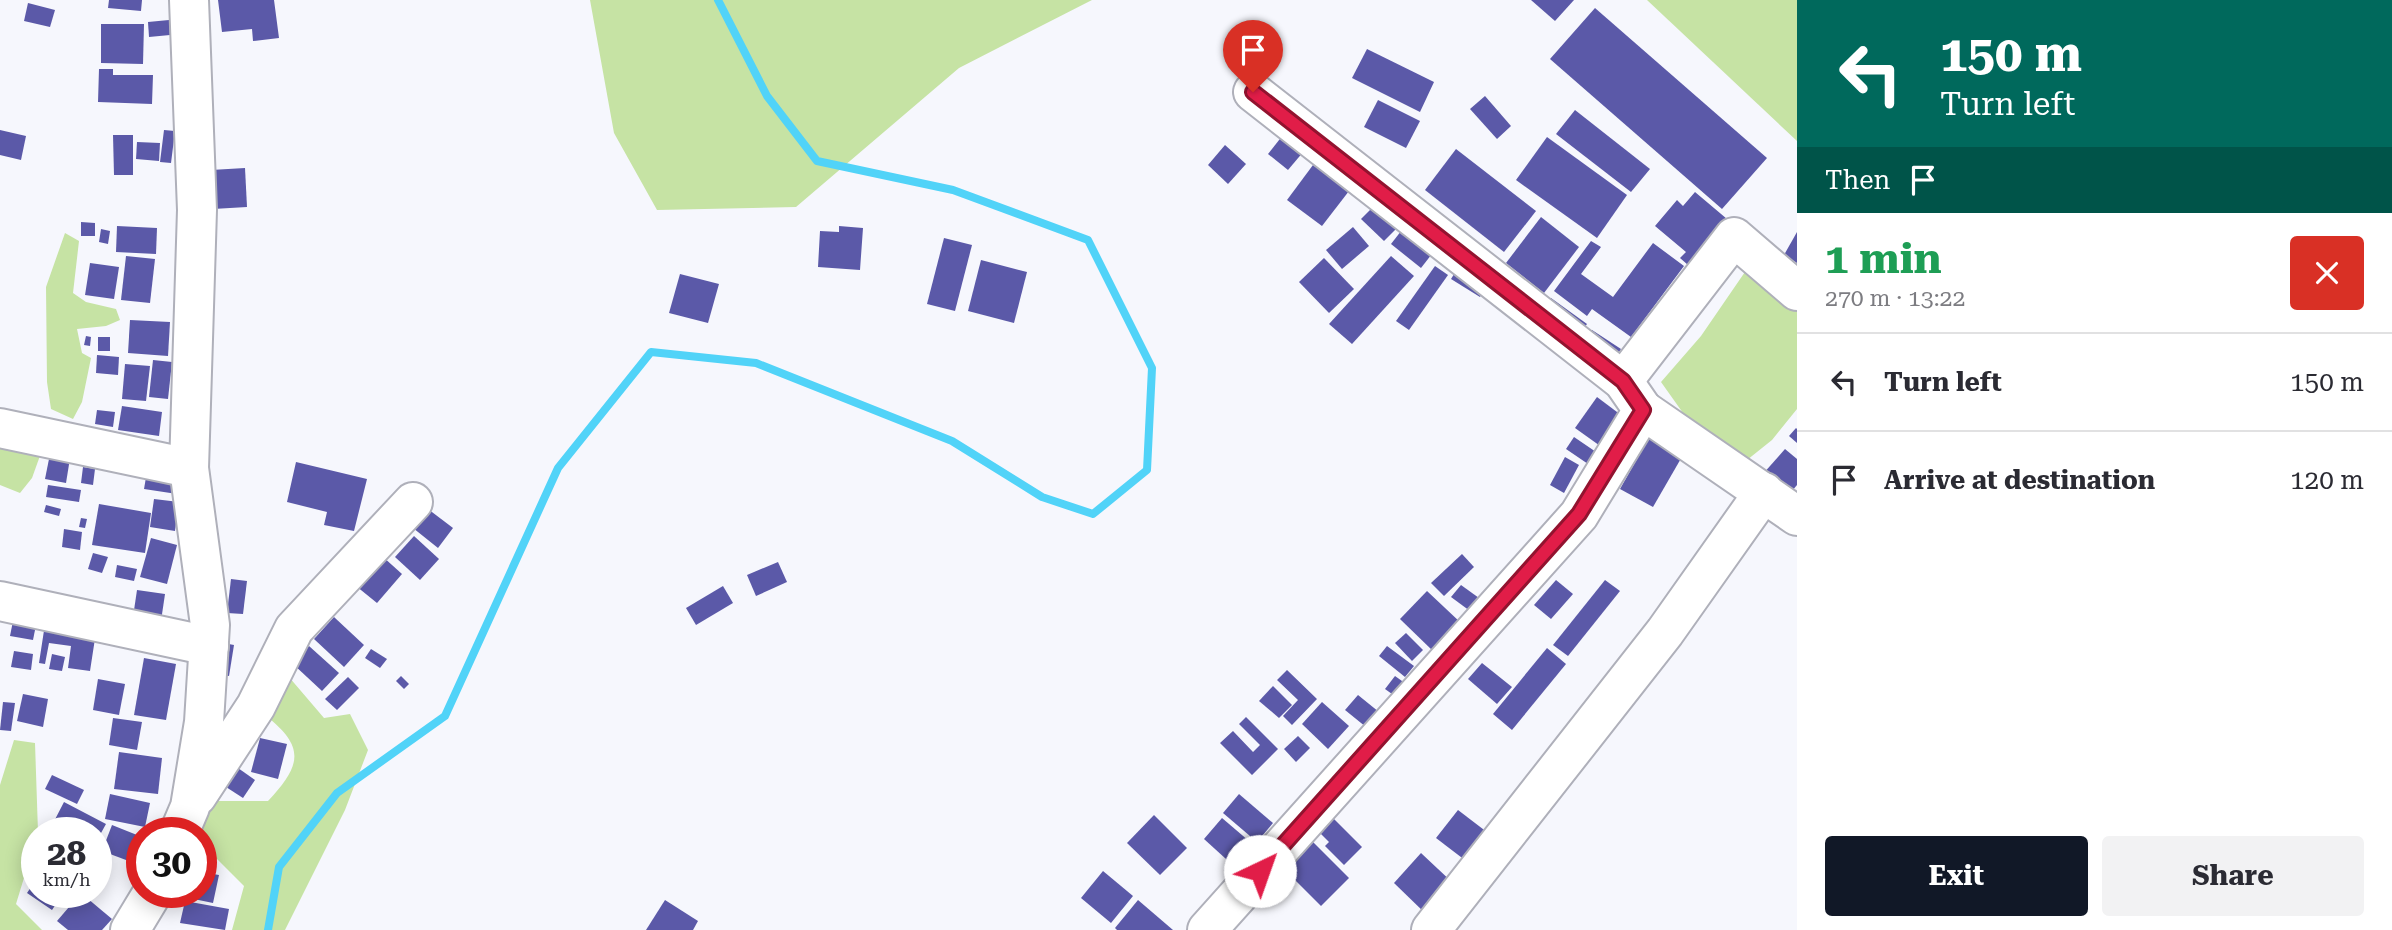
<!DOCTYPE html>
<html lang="en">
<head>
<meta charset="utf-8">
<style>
	:root { --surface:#fff; --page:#f2f2f3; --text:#2b2b33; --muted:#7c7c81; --line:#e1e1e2; --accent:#111827 }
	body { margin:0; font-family:"Roboto Serif",serif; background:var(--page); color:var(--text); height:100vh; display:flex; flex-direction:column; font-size:26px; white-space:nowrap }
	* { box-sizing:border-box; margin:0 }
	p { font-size:23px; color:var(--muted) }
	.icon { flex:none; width:38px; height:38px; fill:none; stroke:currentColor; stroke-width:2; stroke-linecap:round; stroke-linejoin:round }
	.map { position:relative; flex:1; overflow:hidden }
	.details { display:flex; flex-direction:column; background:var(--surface); width:595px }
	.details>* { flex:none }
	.banner { background:#00695c; color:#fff; overflow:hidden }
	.speed { position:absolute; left:21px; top:817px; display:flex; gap:14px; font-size:35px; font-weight:700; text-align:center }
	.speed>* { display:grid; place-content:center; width:91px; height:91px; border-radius:50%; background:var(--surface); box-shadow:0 4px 18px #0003; line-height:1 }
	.speed small { font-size:18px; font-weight:400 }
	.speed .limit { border:10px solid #d22; background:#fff; color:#111 }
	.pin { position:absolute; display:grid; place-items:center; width:60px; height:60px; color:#fff; margin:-72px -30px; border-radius:50% 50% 50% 0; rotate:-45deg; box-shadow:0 0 7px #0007 }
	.pin .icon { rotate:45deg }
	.me { position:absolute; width:77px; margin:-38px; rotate:42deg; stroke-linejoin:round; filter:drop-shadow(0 0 5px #0008) }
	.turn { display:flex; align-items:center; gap:24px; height:147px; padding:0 28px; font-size:32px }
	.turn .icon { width:91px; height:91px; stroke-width:2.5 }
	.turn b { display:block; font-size:49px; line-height:60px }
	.then { display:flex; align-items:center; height:66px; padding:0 28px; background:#0003; gap:14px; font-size:26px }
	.round { display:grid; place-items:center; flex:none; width:74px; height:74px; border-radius:7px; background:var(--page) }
	.head { display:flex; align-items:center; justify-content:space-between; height:119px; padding:0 28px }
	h1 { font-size:42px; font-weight:700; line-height:52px; color:#1e9e55 }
	.primary-button { display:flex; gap:14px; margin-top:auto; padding:14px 28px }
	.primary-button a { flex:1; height:80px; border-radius:7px; background:var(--accent); color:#fff; font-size:28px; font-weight:700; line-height:80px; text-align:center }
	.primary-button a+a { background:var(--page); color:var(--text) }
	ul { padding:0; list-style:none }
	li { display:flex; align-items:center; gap:21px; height:98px; padding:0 28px; border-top:2px solid var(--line) }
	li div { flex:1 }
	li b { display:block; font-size:26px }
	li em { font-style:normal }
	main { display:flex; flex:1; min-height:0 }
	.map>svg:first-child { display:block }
	.green { fill:#c6e3a4 }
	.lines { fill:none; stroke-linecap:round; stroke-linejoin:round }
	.stream { stroke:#51d3f8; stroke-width:8 }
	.building { fill:#5b59a8 }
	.minor-casing { stroke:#afb0ba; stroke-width:42 }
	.minor { stroke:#fff; stroke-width:38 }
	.route-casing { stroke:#92132f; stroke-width:18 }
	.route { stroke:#e11d48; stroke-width:12 }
</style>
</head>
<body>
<main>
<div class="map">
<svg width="1797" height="930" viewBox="0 0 1797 930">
	<rect width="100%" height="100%" fill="#f6f7fd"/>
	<!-- green -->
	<g class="green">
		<polygon points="590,0 1092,0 959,68 796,207 657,210 614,133"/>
		<polygon points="1647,0 1797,0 1797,141"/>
		<polygon points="65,233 79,241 73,293 86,302 116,309 120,320 106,326 77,329 82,353 91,358 82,402 73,419 51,409 47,382 46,287"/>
		<polygon points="1747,269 1797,306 1797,409 1772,440 1742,464 1688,420 1661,382 1701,336"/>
		<polygon points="0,438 41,453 32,478 20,493 0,485"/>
		<path d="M283 670 324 718 350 714 368 750 345 810 285 930H232L244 886 217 859 201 852V833H194L198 814 218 801H268C301 766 306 747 266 716Z"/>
		<polygon points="14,740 35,743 38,832 16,904 42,930 0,930 0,785"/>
	</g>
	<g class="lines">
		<!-- stream -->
		<polyline class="stream" points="268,930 279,867 337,793 445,716 558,468 651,352 756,363 952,441 1042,497 1093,514 1147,470 1152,368 1088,240 953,190 817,161 767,96 718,0"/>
	</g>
	<!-- building -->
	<g class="building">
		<polygon points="109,0 142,0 141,11 108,8"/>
		<polygon points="218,0 274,0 279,38 253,41 252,29 222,32"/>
		<polygon points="1531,0 1574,0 1555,21"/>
		<polygon points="28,3 55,10 50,27 24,21"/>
		<polygon points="1595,8 1767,158 1722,209 1550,59"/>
		<polygon points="169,20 170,35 149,37 148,22"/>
		<polygon points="101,24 144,24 143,64 101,63"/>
		<polygon points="1367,49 1434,82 1420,112 1352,78"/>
		<polygon points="99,69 113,69 113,75 153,75 152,104 98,102"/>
		<polygon points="1485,96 1511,126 1497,139 1470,109"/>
		<polygon points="1378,100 1420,121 1406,148 1364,127"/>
		<polygon points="1575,110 1650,169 1631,192 1556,134"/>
		<polygon points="0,130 26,136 21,160 0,155"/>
		<polygon points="164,130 175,131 171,163 160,162"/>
		<polygon points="113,135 133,135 133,175 114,175"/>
		<polygon points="1283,135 1304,151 1288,170 1268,154"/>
		<polygon points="1547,137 1627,195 1597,238 1516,180"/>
		<polygon points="137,142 160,143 159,161 136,159"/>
		<polygon points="1225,145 1246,164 1228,184 1208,165"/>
		<polygon points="1456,149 1536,211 1504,252 1425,190"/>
		<polygon points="1313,165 1349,191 1322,226 1287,200"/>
		<polygon points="245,168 247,207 213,209 211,170"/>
		<polygon points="1695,192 1727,219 1688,265 1680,258 1686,252 1655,226 1677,200 1683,206"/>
		<polygon points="1378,202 1401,224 1384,241 1361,219"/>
		<polygon points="1541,217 1579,247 1544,293 1506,263"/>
		<polygon points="81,222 95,223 95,236 81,236"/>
		<polygon points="117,226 157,228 156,254 116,252"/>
		<polygon points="839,226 863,228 860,270 818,267 820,231 839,232"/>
		<polygon points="1405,226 1435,250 1421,268 1391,244"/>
		<polygon points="1353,227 1369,246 1342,269 1326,250"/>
		<polygon points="101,229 110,231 108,244 99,242"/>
		<polygon points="1797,232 1797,263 1784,255"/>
		<polygon points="944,238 972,245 955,311 927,304"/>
		<polygon points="1591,241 1601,247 1581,274 1613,297 1653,243 1684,266 1631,337 1592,309 1587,316 1554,291"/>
		<polygon points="126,256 155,259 150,303 121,300"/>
		<polygon points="1391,256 1414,276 1352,344 1329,324"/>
		<polygon points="1324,258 1354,289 1329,313 1299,282"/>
		<polygon points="981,260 1027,272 1014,323 968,311"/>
		<polygon points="90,263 119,267 114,299 85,295"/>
		<polygon points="1461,263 1490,281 1480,297 1451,279"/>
		<polygon points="1435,266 1448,275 1409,330 1396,321"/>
		<polygon points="680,274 719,284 708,323 669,313"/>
		<polygon points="1551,298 1587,324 1579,335 1543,308"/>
		<polygon points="130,320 170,322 168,356 128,353"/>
		<polygon points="1592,330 1621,349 1612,363 1583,344"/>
		<polygon points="86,336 91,337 90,346 84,345"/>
		<rect x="98" y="337" width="12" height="14"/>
		<polygon points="97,355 119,357 118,375 96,373"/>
		<polygon points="153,360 172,362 168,399 149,397"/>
		<polygon points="125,364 150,366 146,401 122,399"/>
		<polygon points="1597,397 1625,418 1603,448 1575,428"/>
		<polygon points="122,406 162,412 159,436 118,430"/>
		<polygon points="97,410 115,412 113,427 95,424"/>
		<polygon points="1796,428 1797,429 1797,443 1789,436"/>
		<polygon points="1650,436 1683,455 1653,507 1620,489"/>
		<polygon points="1574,437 1599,454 1591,466 1566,449"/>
		<polygon points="51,449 71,452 66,483 45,479"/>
		<polygon points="1785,449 1797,459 1797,485 1787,497 1762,475"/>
		<polygon points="1565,457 1579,465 1564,493 1550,485"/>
		<polygon points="296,462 367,479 354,531 324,525 327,512 287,502"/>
		<polygon points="148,466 180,470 177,494 144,489"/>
		<polygon points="83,467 95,469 93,485 81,483"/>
		<polygon points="48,485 81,490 79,502 46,497"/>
		<polygon points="154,499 179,502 175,531 150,527"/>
		<polygon points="99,504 151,513 145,553 92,545"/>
		<polygon points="46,505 61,509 59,516 44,512"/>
		<polygon points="428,509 453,528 438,548 413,528"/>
		<polygon points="81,518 87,519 85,528 79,527"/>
		<polygon points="64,529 82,532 80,550 62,547"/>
		<polygon points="414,536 439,559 420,580 395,557"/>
		<polygon points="151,538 177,545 167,584 140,577"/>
		<polygon points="93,553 108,557 102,573 88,569"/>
		<polygon points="1462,554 1474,567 1444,596 1431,583"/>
		<polygon points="382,556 402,574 377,603 356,586"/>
		<polygon points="778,562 787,582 756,596 747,575"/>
		<polygon points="117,565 137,569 134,581 115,577"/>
		<polygon points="231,579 247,581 243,614 227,613"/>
		<polygon points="1556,580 1573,594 1551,619 1534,605"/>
		<polygon points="1605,580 1620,591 1568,656 1553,645"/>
		<polygon points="1461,585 1479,598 1470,611 1451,597"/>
		<polygon points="723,586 733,603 696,625 686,608"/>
		<polygon points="137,590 165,594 161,621 133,617"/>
		<polygon points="1427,591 1461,623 1434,652 1400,619"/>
		<polygon points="334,617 364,645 344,667 314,639"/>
		<polygon points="13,621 36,625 33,640 10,636"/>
		<polygon points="45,624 96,632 90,671 68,668 71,646 49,643 45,664 39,663"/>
		<polygon points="1406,633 1423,650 1412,661 1395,643"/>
		<polygon points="218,642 234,645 229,676 212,673"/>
		<polygon points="309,646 339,673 322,691 293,664"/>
		<polygon points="1387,646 1414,666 1405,677 1379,656"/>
		<polygon points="1547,648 1566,664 1512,730 1493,714"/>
		<polygon points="371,649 387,659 380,668 365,658"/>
		<polygon points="14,651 33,654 31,670 11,667"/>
		<polygon points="52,654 65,657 62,671 49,669"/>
		<polygon points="144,658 176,664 166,720 134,715"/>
		<polygon points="1482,663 1512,687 1497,704 1468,679"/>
		<polygon points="1287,670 1317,699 1292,725 1283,716 1298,700 1277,680"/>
		<polygon points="401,676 409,684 404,689 396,681"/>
		<polygon points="1395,676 1409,686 1399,699 1385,689"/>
		<polygon points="348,677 359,688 337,710 325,699"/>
		<polygon points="98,679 125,684 119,715 93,710"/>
		<polygon points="1273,686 1292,705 1279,718 1259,701"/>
		<polygon points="23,694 48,699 43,727 17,721"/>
		<polygon points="1358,695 1379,712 1366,727 1345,710"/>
		<polygon points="3,702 15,703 11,731 0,730"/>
		<polygon points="1322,702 1349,726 1328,749 1302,724"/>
		<polygon points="1246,717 1278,749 1252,775 1220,743 1233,731 1253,752 1260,745 1239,724"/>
		<polygon points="113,718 142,722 137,750 109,745"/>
		<polygon points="1298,736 1310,748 1296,762 1284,749"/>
		<polygon points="260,738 287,744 278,779 251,772"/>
		<polygon points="119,752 162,758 158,794 114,789"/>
		<polygon points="238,768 255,780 243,798 226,787"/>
		<polygon points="52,775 84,790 77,804 45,789"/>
		<polygon points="110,794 150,803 145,827 105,819"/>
		<polygon points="1239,794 1273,823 1257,842 1223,813"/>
		<polygon points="64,802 106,824 96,842 96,833 48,833"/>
		<polygon points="1458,810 1492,836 1470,864 1436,838"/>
		<polygon points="1327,812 1362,847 1344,865 1325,846 1329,842 1313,826"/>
		<polygon points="1154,815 1187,848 1160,875 1127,843"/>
		<polygon points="1222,818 1256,847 1237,869 1204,839"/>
		<polygon points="112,825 142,837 142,866 102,851"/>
		<polygon points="1306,835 1349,878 1321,906 1278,863"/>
		<polygon points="1421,853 1454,884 1426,914 1394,883"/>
		<polygon points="1103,871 1133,896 1111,923 1081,898"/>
		<polygon points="201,872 219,875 213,903 189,898 190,892 201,892"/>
		<polygon points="37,878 37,892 64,892 52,910 27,893"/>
		<polygon points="81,893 112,919 102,930 68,930 57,921"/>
		<polygon points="665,900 698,921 693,930 646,930"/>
		<polygon points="1138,900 1173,930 1117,930 1115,928"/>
		<polygon points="185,901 229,909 225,930 180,923"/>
	</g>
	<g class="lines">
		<defs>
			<g id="minor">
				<polyline points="1623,381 1734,237 1797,291"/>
				<polyline points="1643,410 1797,516"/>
				<polyline points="0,428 189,468"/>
				<polyline points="0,601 209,646"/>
				<polyline points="197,796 256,706 294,629 413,502"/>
				<polyline points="179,833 190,807 204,722 210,625 189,468 197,210 189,0"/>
				<polyline points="130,930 153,892"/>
				<polyline points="1207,930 1579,515 1643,410 1623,381 1253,92"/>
				<polyline points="1431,930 1665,632 1764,492"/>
			</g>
		</defs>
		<!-- minor casing -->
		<use href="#minor" class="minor-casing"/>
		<!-- minor -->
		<use href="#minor" class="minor"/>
	</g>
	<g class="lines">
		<defs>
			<polyline id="route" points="1253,92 1623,381 1643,410 1579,514 1260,871"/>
		</defs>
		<!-- route casing -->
		<use href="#route" class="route-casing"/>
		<!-- route -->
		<use href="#route" class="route"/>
	</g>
</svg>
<div class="speed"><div>28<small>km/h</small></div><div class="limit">30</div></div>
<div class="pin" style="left:1253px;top:92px;background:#d93025"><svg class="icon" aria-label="arrive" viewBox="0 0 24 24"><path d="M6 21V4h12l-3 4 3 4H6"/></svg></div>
<svg class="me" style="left:1260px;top:871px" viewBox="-20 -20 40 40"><circle r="19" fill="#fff"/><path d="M0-13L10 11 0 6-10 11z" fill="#e11d48"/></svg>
</div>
<section class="details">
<div class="banner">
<div class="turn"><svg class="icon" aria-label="left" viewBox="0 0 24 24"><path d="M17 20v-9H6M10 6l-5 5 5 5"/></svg><div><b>150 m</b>Turn left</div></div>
<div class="then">Then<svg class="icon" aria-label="arrive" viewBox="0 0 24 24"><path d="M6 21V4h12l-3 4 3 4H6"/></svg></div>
</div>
<div class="head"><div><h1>1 min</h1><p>270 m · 13:22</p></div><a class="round" style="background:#d93025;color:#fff"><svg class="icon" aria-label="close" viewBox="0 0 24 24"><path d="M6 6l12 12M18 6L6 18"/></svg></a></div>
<ul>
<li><svg class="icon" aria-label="left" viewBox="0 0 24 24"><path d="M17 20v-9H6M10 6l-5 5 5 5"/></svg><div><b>Turn left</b></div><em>150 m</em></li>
<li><svg class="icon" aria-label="arrive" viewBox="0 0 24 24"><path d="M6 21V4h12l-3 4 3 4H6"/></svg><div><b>Arrive at destination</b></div><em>120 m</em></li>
</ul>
<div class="primary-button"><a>Exit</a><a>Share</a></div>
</section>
</main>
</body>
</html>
